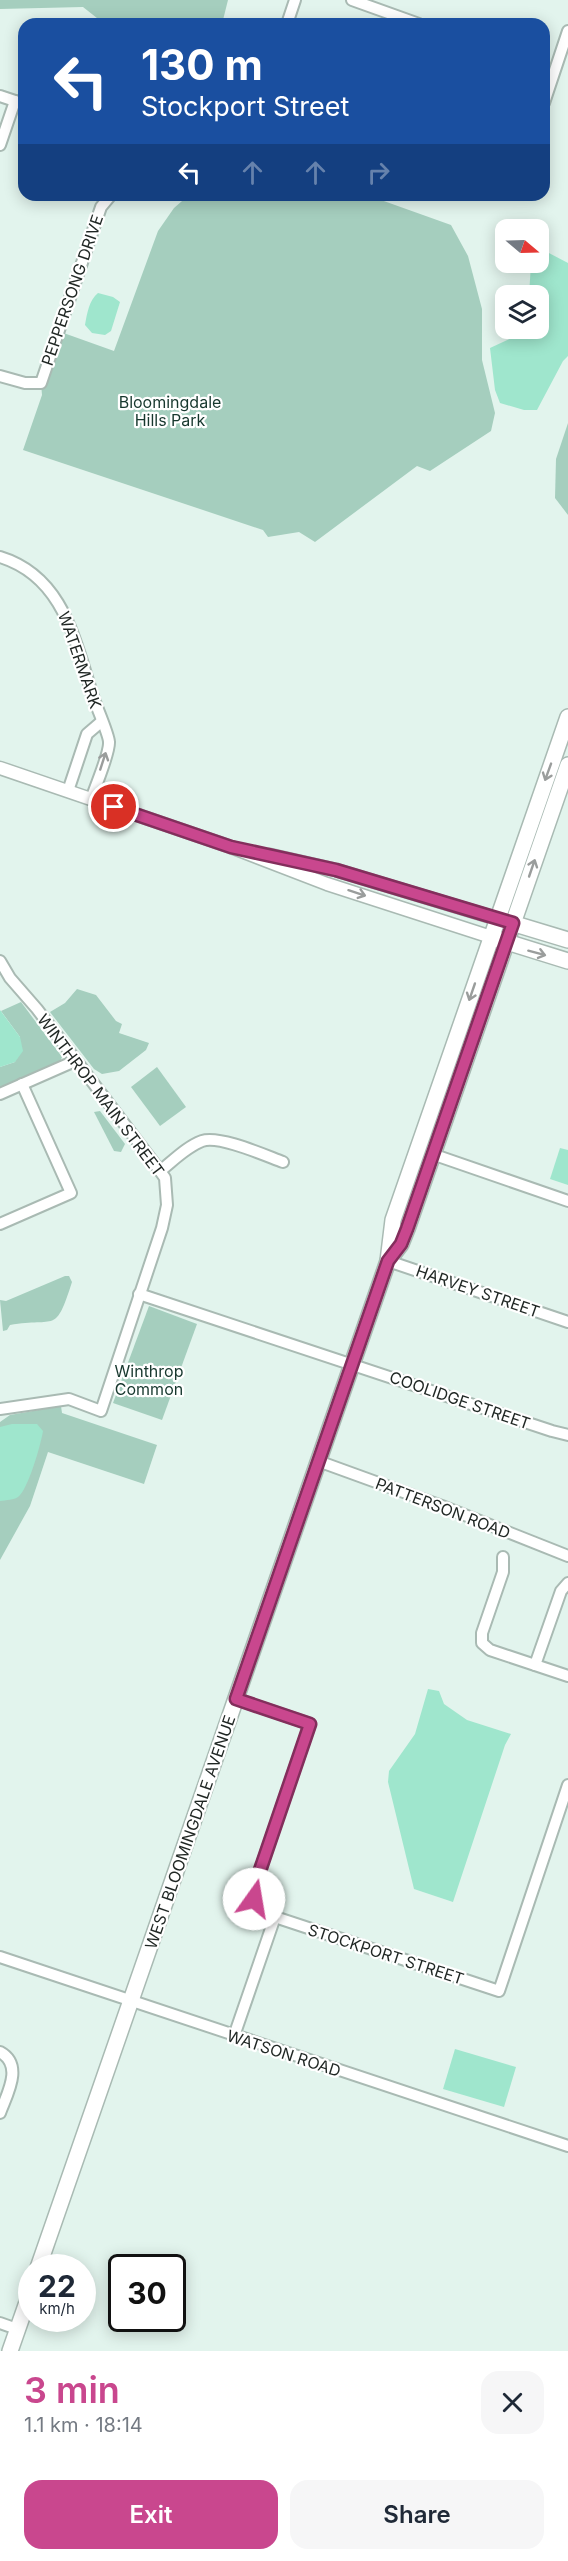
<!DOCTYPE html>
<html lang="en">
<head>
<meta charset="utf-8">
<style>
	:root { --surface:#fff; --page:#f6f6f7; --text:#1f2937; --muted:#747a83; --accent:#c9478e }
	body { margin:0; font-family:Inter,sans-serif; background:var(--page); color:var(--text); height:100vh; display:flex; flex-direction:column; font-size:22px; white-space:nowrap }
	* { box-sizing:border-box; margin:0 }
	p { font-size:20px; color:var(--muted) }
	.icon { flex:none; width:33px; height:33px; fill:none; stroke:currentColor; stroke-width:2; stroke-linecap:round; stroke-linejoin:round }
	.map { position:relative; height:2351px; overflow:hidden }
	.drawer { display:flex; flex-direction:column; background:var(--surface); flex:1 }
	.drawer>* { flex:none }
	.hud { position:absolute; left:18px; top:18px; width:532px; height:183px; border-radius:18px; box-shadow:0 3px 15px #0003; background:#1a4fa0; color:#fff; overflow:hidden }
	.needle { width:39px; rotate:109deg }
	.tools { position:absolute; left:495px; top:219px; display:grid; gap:12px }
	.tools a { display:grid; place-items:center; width:54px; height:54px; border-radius:12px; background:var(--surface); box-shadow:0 3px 15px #0003; font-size:30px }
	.speed { position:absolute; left:18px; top:2254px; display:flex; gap:12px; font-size:30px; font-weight:700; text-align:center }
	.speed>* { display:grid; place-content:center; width:78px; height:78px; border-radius:50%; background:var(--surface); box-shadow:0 3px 15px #0003; line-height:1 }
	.speed small { font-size:15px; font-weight:400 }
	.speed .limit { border:3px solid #111; border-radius:9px; background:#fff; color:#111 }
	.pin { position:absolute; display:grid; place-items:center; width:51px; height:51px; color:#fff; margin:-26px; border:3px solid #fff; border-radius:50%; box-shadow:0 2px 6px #0007 }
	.me { position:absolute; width:66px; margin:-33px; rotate:13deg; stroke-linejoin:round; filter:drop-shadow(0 0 4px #0008) }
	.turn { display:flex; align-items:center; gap:21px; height:126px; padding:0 24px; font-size:27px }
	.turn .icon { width:78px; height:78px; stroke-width:2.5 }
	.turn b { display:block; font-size:42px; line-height:51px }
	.lanes { display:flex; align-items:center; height:57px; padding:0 24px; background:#0003; justify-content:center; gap:30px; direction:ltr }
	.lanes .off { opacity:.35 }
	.round { display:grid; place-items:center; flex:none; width:63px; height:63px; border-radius:18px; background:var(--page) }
	.head { display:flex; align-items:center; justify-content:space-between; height:102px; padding:0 24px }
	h1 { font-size:36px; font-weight:600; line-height:45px; color:var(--accent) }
	.cta { display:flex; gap:12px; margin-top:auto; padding:12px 24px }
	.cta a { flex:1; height:69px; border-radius:18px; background:var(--accent); color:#fff; font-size:24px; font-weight:600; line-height:69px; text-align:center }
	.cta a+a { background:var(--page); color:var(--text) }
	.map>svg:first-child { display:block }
	.green { fill:#a5cebe }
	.water { fill:#9fe6cd }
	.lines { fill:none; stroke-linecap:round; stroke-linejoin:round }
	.minor-casing { stroke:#a9bab3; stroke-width:14 }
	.tertiary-casing { stroke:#a9bab3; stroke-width:15 }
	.secondary-casing { stroke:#a9bab3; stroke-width:18 }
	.minor { stroke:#fff; stroke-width:10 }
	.tertiary { stroke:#fff; stroke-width:12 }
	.secondary { stroke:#fff; stroke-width:15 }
	.oneway { stroke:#9a9d9c }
	.route-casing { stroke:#832e5c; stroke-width:15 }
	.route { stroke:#c9478e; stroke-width:10 }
	.labels { text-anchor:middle; stroke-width:4.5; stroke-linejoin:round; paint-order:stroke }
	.street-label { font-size:16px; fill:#1f2623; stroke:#fff }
	.park-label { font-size:16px; fill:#17382e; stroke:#fff }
</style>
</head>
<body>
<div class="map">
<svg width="568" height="2351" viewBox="0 0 568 2351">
	<rect width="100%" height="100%" fill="#e2f4ed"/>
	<!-- green -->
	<g class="green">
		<polygon points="0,0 228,0 222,24 112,24 102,22 83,7 0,9"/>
		<polygon points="189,195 367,195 451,225 468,256 482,309 482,360 495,413 491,431 430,471 417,466 315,542 299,532 268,537 263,530 23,450 42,395 41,383 58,331 114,351 158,231 174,208"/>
		<polygon points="568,423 568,515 555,498 556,459"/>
		<polygon points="77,989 96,995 116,1021 122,1024 119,1033 149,1043 146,1050 119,1071 102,1074 94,1069 50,1012 65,1003"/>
		<polygon points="21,1002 62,1057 60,1062 0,1088 0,1067 15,1062 20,1037 1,1011"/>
		<polygon points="157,1067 186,1107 160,1126 131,1087"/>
		<polygon points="100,1111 125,1144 121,1152 114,1151 94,1112"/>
		<path d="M65 1276H69L72 1282C55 1335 57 1317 10 1325L7 1330 3 1331 0 1300 6 1301Z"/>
		<polygon points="149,1306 197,1324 162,1420 113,1403"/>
		<polygon points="61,1406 62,1413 157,1445 144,1484 48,1452 30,1506 0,1560 0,1422 10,1415"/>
	</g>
	<!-- water -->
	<g class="water">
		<polygon points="547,252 568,263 568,356 563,361 537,410 524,410 500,403 495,390 490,348 514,337 521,329 538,328 538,296 529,295 531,264 538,262 539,255"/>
		<path d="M98 293 113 297 120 302 111 331 105 335 92 333 85 325C87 314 89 300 98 293Z"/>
		<polygon points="0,1010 20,1037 23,1051 15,1062 0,1067"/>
		<polygon points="560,1148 568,1150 568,1185 550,1179"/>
		<path d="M12 1424H37L43 1431C41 1444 28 1490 18 1497 14 1500 6 1500 0 1501V1427Z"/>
		<polygon points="428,1689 439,1691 444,1704 467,1720 511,1734 505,1745 453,1902 414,1889 388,1782 389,1771 415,1734"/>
		<polygon points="455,2049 516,2067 504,2107 443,2089"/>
	</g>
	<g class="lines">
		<defs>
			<g id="minor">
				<polyline points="352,0 419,24"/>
				<polyline points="287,24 295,0"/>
				<polyline points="0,96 24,104"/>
				<polyline points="544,103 568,31"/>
				<polyline points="0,145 15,101"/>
				<polyline points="0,376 25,383 41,383 101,207 111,195"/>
				<path d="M0 557C65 577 75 643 94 699 97 708 109 735 109 742 110 752 95 788 91 799"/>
				<polyline points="68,791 87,734 101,722"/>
				<polyline points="0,961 10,978 37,1009 160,1171 165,1178 167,1205 162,1228 101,1411 69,1399 0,1409"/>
				<polyline points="0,1094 75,1061"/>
				<polyline points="432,1154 568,1201"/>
				<path d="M160 1171C173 1161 186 1147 202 1141 219 1135 264 1155 283 1162"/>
				<polyline points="0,1224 71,1193 22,1084"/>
				<polyline points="388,1261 568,1322"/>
				<polyline points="139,1294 552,1431 568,1435"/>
				<polyline points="318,1461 442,1506 568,1556"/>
				<polyline points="503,1557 503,1572 482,1633 482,1643 490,1650 568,1676"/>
				<polyline points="535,1665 561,1591 568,1583"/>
				<path d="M236 1699 310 1724 255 1885C252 1903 259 1911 275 1917L499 1991 568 1785"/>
				<polyline points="0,1957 568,2146"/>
				<polyline points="234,2036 275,1917"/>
				<path d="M0 2052C24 2065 7 2094 0 2113"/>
				<polyline points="0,2323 17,2329"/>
			</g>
			<g id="tertiary">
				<polyline points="0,768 231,847 327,884 491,937"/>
				<polyline points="270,855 336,870 498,919"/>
			</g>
			<g id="secondary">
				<polyline points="505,921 568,940"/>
				<polyline points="497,939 568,961"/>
				<polyline points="388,1261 401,1244 407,1229 568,765"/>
				<polyline points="38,2268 388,1261 393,1220 568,717"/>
				<polyline points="10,2351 32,2288"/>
			</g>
		</defs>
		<!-- minor casing -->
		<use href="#minor" class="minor-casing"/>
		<!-- tertiary casing -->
		<use href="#tertiary" class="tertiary-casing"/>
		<!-- secondary casing -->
		<use href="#secondary" class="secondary-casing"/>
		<!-- minor -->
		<use href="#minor" class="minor"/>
		<!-- tertiary -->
		<use href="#tertiary" class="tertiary"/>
		<!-- secondary -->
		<use href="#secondary" class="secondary"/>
	</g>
	<!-- one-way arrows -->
	<defs><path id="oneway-shaft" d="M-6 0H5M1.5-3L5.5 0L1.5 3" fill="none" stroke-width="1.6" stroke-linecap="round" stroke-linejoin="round" transform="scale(1.5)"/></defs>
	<g class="oneway">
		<use href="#oneway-shaft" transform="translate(103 761) rotate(-72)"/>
		<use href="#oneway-shaft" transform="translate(548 772) rotate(110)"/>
		<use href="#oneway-shaft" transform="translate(532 868) rotate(-71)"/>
		<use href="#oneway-shaft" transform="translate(357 893) rotate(18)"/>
		<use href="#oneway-shaft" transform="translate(537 953) rotate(15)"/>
		<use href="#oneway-shaft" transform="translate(472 992) rotate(109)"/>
	</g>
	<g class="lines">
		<defs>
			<polyline id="route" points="114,807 231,847 336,870 513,923 407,1229 401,1244 388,1261 236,1699 310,1724 255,1885 254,1899"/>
		</defs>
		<!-- route casing -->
		<use href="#route" class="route-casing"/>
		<!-- route -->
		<use href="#route" class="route"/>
	</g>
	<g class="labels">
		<!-- street labels -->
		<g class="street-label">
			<text transform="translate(72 290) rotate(-71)" y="6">PEPPERSONG DRIVE</text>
			<text transform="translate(80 660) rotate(71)" y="6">WATERMARK</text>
			<text transform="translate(101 1095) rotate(53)" y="6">WINTHROP MAIN STREET</text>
			<text transform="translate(478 1291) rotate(19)" y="6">HARVEY STREET</text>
			<text transform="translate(460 1400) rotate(19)" y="6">COOLIDGE STREET</text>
			<text transform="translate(443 1508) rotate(21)" y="6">PATTERSON ROAD</text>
			<text transform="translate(190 1832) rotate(-71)" y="6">WEST BLOOMINGDALE AVENUE</text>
			<text transform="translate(386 1954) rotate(18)" y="6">STOCKPORT STREET</text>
			<text transform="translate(284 2053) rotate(18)" y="6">WATSON ROAD</text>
		</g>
		<!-- park labels -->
		<g class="park-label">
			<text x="170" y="408">Bloomingdale<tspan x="170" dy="18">Hills Park</tspan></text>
			<text x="149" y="1377">Winthrop<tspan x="149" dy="18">Common</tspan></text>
		</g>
	</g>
</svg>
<div class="tools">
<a><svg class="needle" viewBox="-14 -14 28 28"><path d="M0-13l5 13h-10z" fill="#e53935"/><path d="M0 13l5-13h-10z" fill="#747a83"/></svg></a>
<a><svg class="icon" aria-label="layers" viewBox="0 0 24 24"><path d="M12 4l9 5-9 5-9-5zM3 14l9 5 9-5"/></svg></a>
</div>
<div class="speed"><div>22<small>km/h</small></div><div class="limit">30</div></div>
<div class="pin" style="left:114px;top:807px;background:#d93025"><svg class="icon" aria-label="arrive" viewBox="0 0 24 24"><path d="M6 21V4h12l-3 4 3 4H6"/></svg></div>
<svg class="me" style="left:254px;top:1899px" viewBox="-20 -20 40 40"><circle r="19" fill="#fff"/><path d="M0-13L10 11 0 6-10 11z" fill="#c9478e"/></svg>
<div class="hud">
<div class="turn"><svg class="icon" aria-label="left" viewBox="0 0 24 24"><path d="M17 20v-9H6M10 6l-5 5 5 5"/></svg><div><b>130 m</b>Stockport Street</div></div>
<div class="lanes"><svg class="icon" aria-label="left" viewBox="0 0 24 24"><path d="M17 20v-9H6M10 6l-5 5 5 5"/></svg><svg class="icon off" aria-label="ahead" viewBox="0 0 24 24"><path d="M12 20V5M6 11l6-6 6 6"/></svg><svg class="icon off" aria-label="ahead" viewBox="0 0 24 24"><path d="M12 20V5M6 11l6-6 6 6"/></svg><svg class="icon off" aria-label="right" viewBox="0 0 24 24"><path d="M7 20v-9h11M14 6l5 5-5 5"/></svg></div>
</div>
</div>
<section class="drawer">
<div class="head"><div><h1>3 min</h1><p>1.1 km · 18:14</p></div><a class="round"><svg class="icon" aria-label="close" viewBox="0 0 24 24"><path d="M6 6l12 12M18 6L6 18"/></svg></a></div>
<div class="cta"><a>Exit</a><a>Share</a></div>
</section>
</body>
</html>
